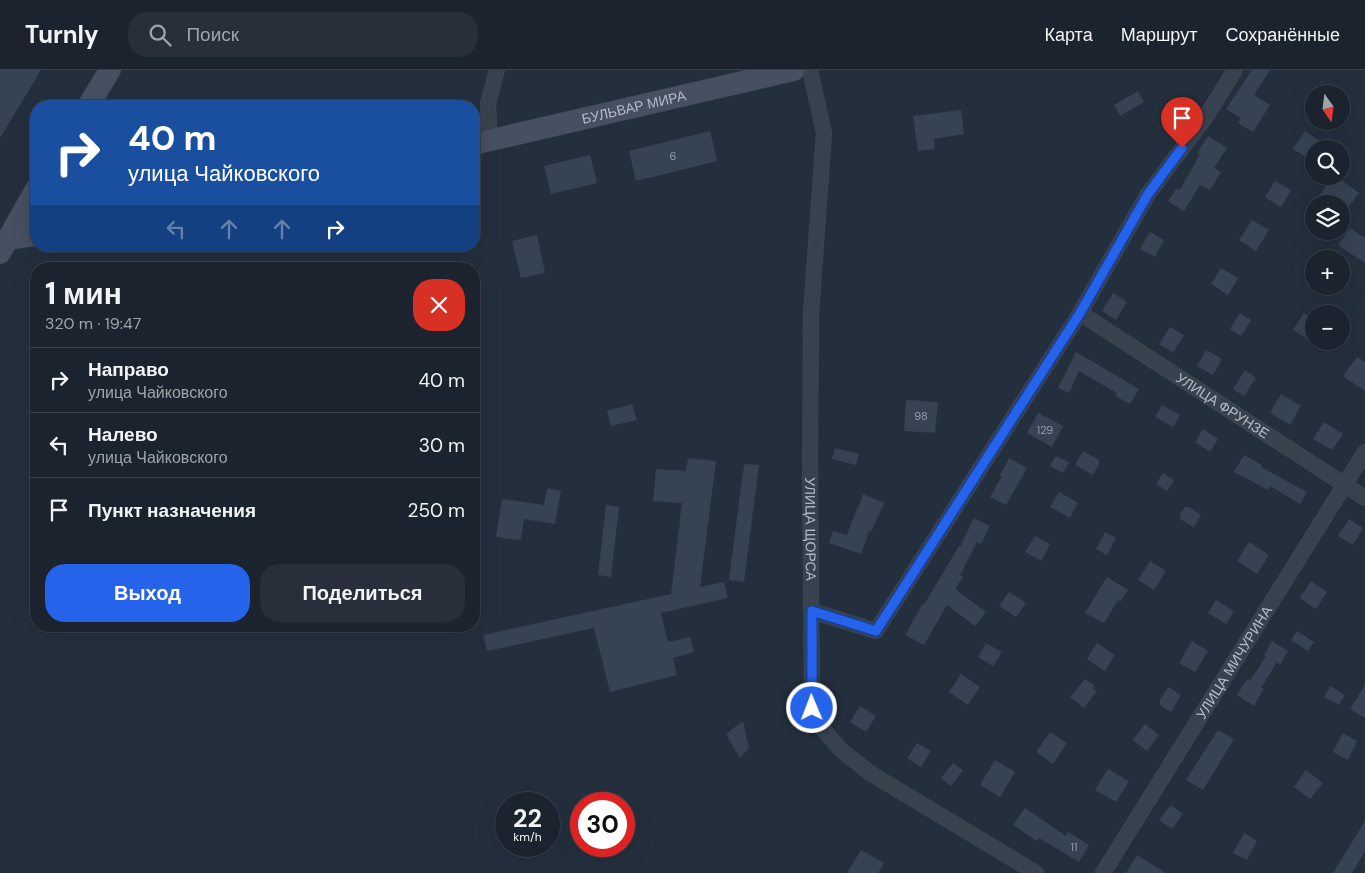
<!DOCTYPE html>
<html lang="ru">
<head>
<meta charset="utf-8">
<style>
	:root { --surface:#1b232e; --page:#282f3a; --text:#f1f3f6; --muted:#a0a4aa; --line:#39404a; --accent:#2563eb }
	body { margin:0; font-family:"DM Sans",sans-serif; background:var(--page); color:var(--text); height:100vh; display:flex; flex-direction:column; font-size:19px; white-space:nowrap }
	* { box-sizing:border-box; margin:0 }
	p { font-size:16px; color:var(--muted) }
	.icon { flex:none; width:28px; height:28px; fill:none; stroke:currentColor; stroke-width:2; stroke-linecap:round; stroke-linejoin:round }
	.map { position:relative; flex:1; overflow:hidden }
	.panel { position:absolute; left:30px; top:192px; width:450px; height:370px; display:flex; flex-direction:column; background:var(--surface); border-radius:20px; box-shadow:0 5px 20px #0002,0 0 0 1px var(--line) }
	.panel>* { flex:none }
	.hud { position:absolute; left:30px; top:30px; width:450px; height:152px; border-radius:20px; box-shadow:0 5px 20px #0002,0 0 0 1px var(--line); background:#1a4fa0; color:#fff; overflow:hidden }
	.needle { width:32px; rotate:166deg }
	.tools { position:absolute; left:1305px; top:15px; display:grid; gap:10px }
	.tools a { display:grid; place-items:center; width:45px; height:45px; border-radius:50%; background:var(--surface); box-shadow:0 5px 20px #0002,0 0 0 1px var(--line); font-size:25px }
	.speed { position:absolute; left:495px; top:722px; display:flex; gap:10px; font-size:25px; font-weight:700; text-align:center }
	.speed>* { display:grid; place-content:center; width:65px; height:65px; border-radius:50%; background:var(--surface); box-shadow:0 5px 20px #0002,0 0 0 1px var(--line); line-height:1 }
	.speed small { font-size:12px; font-weight:400 }
	.speed .limit { border:8px solid #d22; background:#fff; color:#111 }
	.pin { position:absolute; display:grid; place-items:center; width:42px; height:42px; color:#fff; margin:-51px -21px; border-radius:50% 50% 50% 0; rotate:-45deg; box-shadow:0 0 5px #0007 }
	.pin .icon { rotate:45deg }
	.me { position:absolute; width:55px; margin:-28px; rotate:359deg; stroke-linejoin:round; filter:drop-shadow(0 0 4px #0008) }
	.turn { display:flex; align-items:center; gap:18px; height:105px; padding:0 15px; font-size:22px }
	.turn .icon { width:65px; height:65px; stroke-width:2.5 }
	.turn b { display:block; font-size:35px; line-height:42px }
	.lanes { display:flex; align-items:center; height:48px; padding:0 15px; background:#0003; justify-content:center; gap:25px; direction:ltr }
	.lanes .off { opacity:.35 }
	.round { display:grid; place-items:center; flex:none; width:52px; height:52px; border-radius:20px; background:var(--page) }
	.overview { display:flex; align-items:center; justify-content:space-between; height:85px; padding:0 15px }
	h1 { font-size:30px; font-weight:800; line-height:38px }
	.button { display:flex; gap:10px; margin-top:auto; padding:10px 15px }
	.button a { flex:1; height:58px; border-radius:20px; background:var(--accent); color:#fff; font-size:20px; font-weight:800; line-height:58px; text-align:center }
	.button a+a { background:var(--page); color:var(--text) }
	ul { padding:0; list-style:none }
	li { display:flex; align-items:center; gap:15px; height:65px; padding:0 15px; border-top:1px solid var(--line) }
	li div { flex:1 }
	li b { display:block; font-size:19px }
	li em { font-style:normal }
	header { display:flex; align-items:center; gap:30px; box-sizing:border-box; height:70px; padding:0 25px; background:var(--surface); border-bottom:1px solid var(--line) }
	header strong { font-size:24px }
	nav { display:flex; gap:28px; margin-inline-start:auto; font-size:18px }
	.search { width:350px; height:45px; background:var(--page); display:flex; align-items:center; gap:12px; box-sizing:border-box; padding:0 18px; border-radius:20px; color:var(--muted); font-size:19px }
	.map>svg:first-child { display:block }
	.building { fill:#364354 }
	.lines { fill:none; stroke-linecap:round; stroke-linejoin:round }
	.minor-casing { stroke:#414a57; stroke-width:16 }
	.secondary-casing { stroke:#414a57; stroke-width:22 }
	.minor { stroke:#38414e; stroke-width:15 }
	.secondary { stroke:#465061; stroke-width:21 }
	.route-casing { stroke:#184099; stroke-width:12 }
	.route { stroke:#2563eb; stroke-width:9 }
	.labels { text-anchor:middle; stroke-width:5; stroke-linejoin:round; paint-order:stroke }
	.number-label { font-size:11px; fill:#929caa }
	.street-label { font-size:14px; fill:#b4bcc9; stroke:#1d2633 }
</style>
</head>
<body>
<header>
<strong>Turnly</strong>
<div class="search"><svg class="icon" aria-label="search" viewBox="0 0 24 24"><circle cx="10" cy="10" r="6"/><path d="M15 15l6 6"/></svg>Поиск</div>
<nav><a>Карта</a><a>Маршрут</a><a>Сохранённые</a></nav>
</header>
<div class="map">
<svg width="1365" height="803" viewBox="0 0 1365 803">
	<rect width="100%" height="100%" fill="#242f3e"/>
	<!-- building -->
	<g class="building">
		<polygon points="0,0 41,0 0,68"/>
		<polygon points="1252,0 1270,0 1254,25 1270,35 1253,62 1238,53 1241,48 1226,39"/>
		<polygon points="1138,21 1144,32 1120,46 1114,35"/>
		<polygon points="961,40 964,64 934,69 935,79 918,81 913,46"/>
		<polygon points="710,61 717,91 636,111 629,81"/>
		<polygon points="1305,61 1332,79 1314,79 1314,92 1293,79"/>
		<polygon points="1208,66 1227,78 1214,98 1221,102 1210,120 1200,115 1184,141 1168,131 1177,118 1180,120 1200,84 1197,83"/>
		<polygon points="590,85 597,113 551,124 544,96"/>
		<polygon points="1333,106 1336,106 1359,123 1341,147 1341,134 1324,134 1317,129"/>
		<polygon points="1275,111 1291,120 1281,137 1265,127"/>
		<polygon points="1252,150 1269,160 1256,181 1239,170"/>
		<polygon points="1350,158 1365,168 1365,193 1338,175"/>
		<polygon points="1150,162 1164,170 1155,187 1140,179"/>
		<polygon points="537,165 545,203 521,208 512,171"/>
		<polygon points="1221,198 1238,208 1228,225 1211,214"/>
		<polygon points="1113,223 1127,232 1116,250 1102,241"/>
		<polygon points="1240,243 1251,250 1241,266 1230,259"/>
		<polygon points="1304,243 1314,250 1314,273 1293,260"/>
		<polygon points="1170,257 1184,265 1173,283 1159,274"/>
		<polygon points="1206,280 1222,289 1213,305 1197,296"/>
		<polygon points="1076,282 1139,319 1130,334 1115,326 1117,323 1079,301 1069,323 1058,318"/>
		<polygon points="1357,287 1365,292 1365,321 1343,306"/>
		<polygon points="1245,300 1256,308 1244,326 1233,319"/>
		<polygon points="1281,324 1301,336 1290,355 1270,343"/>
		<polygon points="906,330 938,332 935,363 904,361"/>
		<polygon points="632,334 637,350 611,356 607,341"/>
		<polygon points="1162,335 1180,345 1173,357 1155,347"/>
		<polygon points="1038,343 1063,356 1052,377 1027,363"/>
		<polygon points="1324,352 1343,364 1332,380 1313,369"/>
		<polygon points="1203,359 1218,369 1210,382 1195,372"/>
		<polygon points="835,378 859,384 856,395 832,389"/>
		<polygon points="1083,381 1099,390 1099,394 1093,405 1075,395"/>
		<polygon points="1244,385 1262,395 1261,397 1307,422 1300,434 1270,416 1268,420 1234,402"/>
		<polygon points="1056,386 1069,392 1063,403 1050,396"/>
		<polygon points="688,388 716,391 700,517 724,512 728,528 661,543 668,572 690,567 694,582 673,588 677,605 610,622 594,558 487,581 483,565 671,524 682,433 653,431 656,399 686,401"/>
		<polygon points="1009,388 1027,398 1006,435 990,427 1002,406 1000,405"/>
		<polygon points="744,394 759,395 744,512 729,510"/>
		<polygon points="1163,403 1174,410 1167,421 1156,414"/>
		<polygon points="547,418 561,421 555,454 524,449 521,470 496,467 502,429 544,435"/>
		<polygon points="1059,422 1078,433 1070,448 1050,437"/>
		<polygon points="863,424 884,433 871,462 869,461 861,484 829,473 833,461 847,465"/>
		<polygon points="606,435 619,437 611,507 598,505"/>
		<polygon points="1185,437 1189,437 1201,445 1194,457 1180,449 1180,444"/>
		<polygon points="974,448 990,456 981,474 977,472 960,505 963,507 955,519 986,542 975,556 947,535 924,575 905,565 922,535 924,535 959,476 960,477"/>
		<polygon points="1349,449 1363,458 1353,475 1338,466"/>
		<polygon points="1105,462 1116,468 1107,485 1096,479"/>
		<polygon points="1035,466 1050,474 1041,491 1025,482"/>
		<polygon points="1249,472 1269,485 1257,504 1237,491"/>
		<polygon points="1150,491 1166,501 1154,520 1138,510"/>
		<polygon points="1107,507 1128,520 1120,532 1118,530 1104,553 1085,543"/>
		<polygon points="1311,511 1327,522 1316,539 1300,528"/>
		<polygon points="1009,522 1026,533 1016,547 999,536"/>
		<polygon points="1216,530 1234,541 1226,554 1208,543"/>
		<polygon points="1297,561 1314,572 1308,581 1291,570"/>
		<polygon points="1192,571 1208,581 1195,602 1179,593"/>
		<polygon points="1272,571 1288,581 1280,595 1277,592 1261,618 1264,619 1254,636 1237,625 1247,609 1250,611 1266,586 1264,585"/>
		<polygon points="986,573 1002,582 993,596 978,587"/>
		<polygon points="1097,573 1115,585 1105,601 1087,589"/>
		<polygon points="961,604 980,617 968,635 949,622"/>
		<polygon points="1085,609 1095,616 1093,618 1097,621 1084,638 1070,627"/>
		<polygon points="1365,615 1365,648 1350,639"/>
		<polygon points="1330,616 1345,625 1339,635 1324,627"/>
		<polygon points="1168,617 1181,625 1171,642 1160,635 1160,630"/>
		<polygon points="860,636 876,646 866,662 850,652"/>
		<polygon points="743,651 749,678 740,688 726,664"/>
		<polygon points="1145,654 1159,665 1147,681 1133,670"/>
		<polygon points="1218,660 1234,669 1203,720 1186,710"/>
		<polygon points="1050,662 1067,673 1053,694 1036,682"/>
		<polygon points="1343,663 1357,671 1348,690 1333,682"/>
		<polygon points="917,673 931,681 921,697 907,688"/>
		<polygon points="995,690 1015,702 1000,727 980,715"/>
		<polygon points="953,693 963,700 951,716 941,708"/>
		<polygon points="1108,699 1129,711 1116,732 1095,720"/>
		<polygon points="1306,700 1323,713 1310,729 1294,717"/>
		<polygon points="1171,735 1183,744 1172,759 1159,750"/>
		<polygon points="1025,738 1066,766 1068,762 1089,775 1079,792 1039,768 1037,771 1013,755"/>
		<polygon points="1365,751 1365,781 1352,803 1333,803"/>
		<polygon points="1244,763 1257,771 1247,790 1233,783"/>
		<polygon points="861,780 884,793 878,803 847,803"/>
		<polygon points="1137,785 1166,803 1126,803"/>
	</g>
	<g class="lines">
		<defs>
			<g id="minor">
				<path id="s1" d="M810 0 824 63 811 244 810 388 812 638 822 658 842 681 870 703 1036 803"/>
				<polyline points="490,70 488,34 497,0"/>
				<path id="s2" d="M1080 243 1365 428"/>
				<polyline points="812,541 876,561 1080,243 1148,124 1205,48 1235,0"/>
				<path id="s3" d="M1103 803 1365 382"/>
			</g>
			<g id="secondary">
				<polyline points="88,36 110,0"/>
				<path id="s4" d="M474 74 794 0"/>
				<polyline points="8,169 36,165"/>
				<polyline points="0,183 36,119"/>
			</g>
		</defs>
		<!-- minor casing -->
		<use href="#minor" class="minor-casing"/>
		<!-- secondary casing -->
		<use href="#secondary" class="secondary-casing"/>
		<!-- minor -->
		<use href="#minor" class="minor"/>
		<!-- secondary -->
		<use href="#secondary" class="secondary"/>
	</g>
	<g class="lines">
		<defs>
			<polyline id="route" points="812,638 812,541 876,561 1080,243 1148,124 1182,78"/>
		</defs>
		<!-- route casing -->
		<use href="#route" class="route-casing"/>
		<!-- route -->
		<use href="#route" class="route"/>
	</g>
	<g class="labels">
		<!-- number labels -->
		<g class="number-label">
			<text x="673" y="90">6</text>
			<text x="921" y="350">98</text>
			<text x="1045" y="364">129</text>
			<text x="1074" y="781">11</text>
		</g>
		<!-- street labels -->
		<g class="street-label">
			<text dy="5" stroke="none"><textPath href="#s4" startOffset="164">БУЛЬВАР МИРА</textPath></text>
			<text dy="5" stroke="none"><textPath href="#s2" startOffset="170">УЛИЦА ФРУНЗЕ</textPath></text>
			<text dy="5" stroke="none"><textPath href="#s1" startOffset="461">УЛИЦА ЩОРСА</textPath></text>
			<text dy="5" stroke="none"><textPath href="#s3" startOffset="248">УЛИЦА МИЧУРИНА</textPath></text>
		</g>
	</g>
</svg>
<div class="tools">
<a><svg class="needle" viewBox="-14 -14 28 28"><path d="M0-13l5 13h-10z" fill="#e53935"/><path d="M0 13l5-13h-10z" fill="#a0a4aa"/></svg></a>
<a><svg class="icon" aria-label="search" viewBox="0 0 24 24"><circle cx="10" cy="10" r="6"/><path d="M15 15l6 6"/></svg></a>
<a><svg class="icon" aria-label="layers" viewBox="0 0 24 24"><path d="M12 4l9 5-9 5-9-5zM3 14l9 5 9-5"/></svg></a>
<a>+</a>
<a>−</a>
</div>
<div class="speed"><div>22<small>km/h</small></div><div class="limit">30</div></div>
<div class="pin" style="left:1182px;top:78px;background:#d93025"><svg class="icon" aria-label="arrive" viewBox="0 0 24 24"><path d="M6 21V4h12l-3 4 3 4H6"/></svg></div>
<svg class="me" style="left:812px;top:638px" viewBox="-20 -20 40 40"><circle r="17" fill="#2563eb" stroke="#fff" stroke-width="3"/><path d="M0-11L8 9 0 5-8 9z" fill="#fff"/></svg>
<div class="hud">
<div class="turn"><svg class="icon" aria-label="right" viewBox="0 0 24 24"><path d="M7 20v-9h11M14 6l5 5-5 5"/></svg><div><b>40 m</b>улица Чайковского</div></div>
<div class="lanes"><svg class="icon off" aria-label="left" viewBox="0 0 24 24"><path d="M17 20v-9H6M10 6l-5 5 5 5"/></svg><svg class="icon off" aria-label="ahead" viewBox="0 0 24 24"><path d="M12 20V5M6 11l6-6 6 6"/></svg><svg class="icon off" aria-label="ahead" viewBox="0 0 24 24"><path d="M12 20V5M6 11l6-6 6 6"/></svg><svg class="icon" aria-label="right" viewBox="0 0 24 24"><path d="M7 20v-9h11M14 6l5 5-5 5"/></svg></div>
</div>
<section class="panel">
<div class="overview"><div><h1>1 мин</h1><p>320 m · 19:47</p></div><a class="round" style="background:#d93025;color:#fff"><svg class="icon" aria-label="close" viewBox="0 0 24 24"><path d="M6 6l12 12M18 6L6 18"/></svg></a></div>
<ul>
<li><svg class="icon" aria-label="right" viewBox="0 0 24 24"><path d="M7 20v-9h11M14 6l5 5-5 5"/></svg><div><b>Направо</b><p>улица Чайковского</p></div><em>40 m</em></li>
<li><svg class="icon" aria-label="left" viewBox="0 0 24 24"><path d="M17 20v-9H6M10 6l-5 5 5 5"/></svg><div><b>Налево</b><p>улица Чайковского</p></div><em>30 m</em></li>
<li><svg class="icon" aria-label="arrive" viewBox="0 0 24 24"><path d="M6 21V4h12l-3 4 3 4H6"/></svg><div><b>Пункт назначения</b></div><em>250 m</em></li>
</ul>
<div class="button"><a>Выход</a><a>Поделиться</a></div>
</section>
</div>
</body>
</html>
